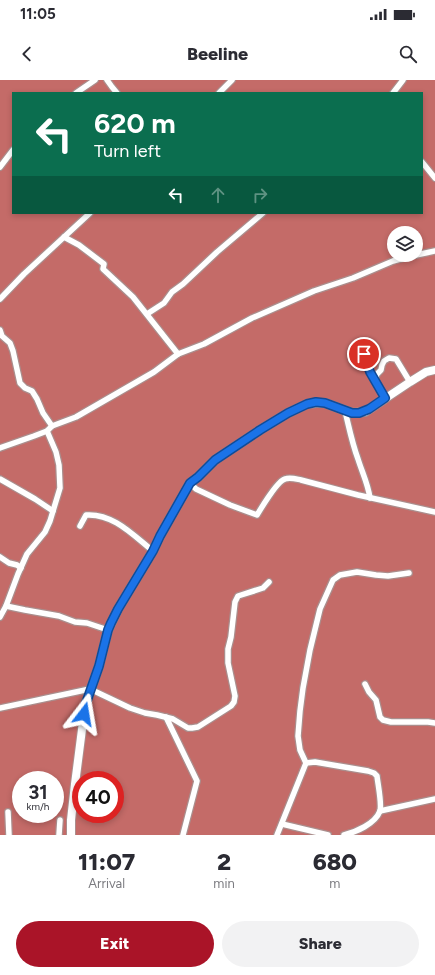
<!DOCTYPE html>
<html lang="en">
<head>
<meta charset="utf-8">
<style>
	:root { --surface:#fff; --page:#f2f2f3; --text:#2b2b33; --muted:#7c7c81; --accent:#aa1428 }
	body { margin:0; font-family:Figtree,sans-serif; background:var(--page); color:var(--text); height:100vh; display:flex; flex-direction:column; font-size:15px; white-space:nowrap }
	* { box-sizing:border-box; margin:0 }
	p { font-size:13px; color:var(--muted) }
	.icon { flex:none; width:22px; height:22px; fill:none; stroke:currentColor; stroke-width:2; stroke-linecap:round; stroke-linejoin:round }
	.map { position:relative; height:755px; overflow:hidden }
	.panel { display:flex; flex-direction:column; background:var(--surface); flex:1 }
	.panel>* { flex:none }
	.guide { position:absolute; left:12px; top:12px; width:411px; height:122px; border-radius:0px; box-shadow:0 2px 6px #0003; background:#0b6e4f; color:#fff; overflow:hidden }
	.controls { position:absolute; left:387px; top:146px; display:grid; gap:8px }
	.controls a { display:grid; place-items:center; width:36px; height:36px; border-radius:50%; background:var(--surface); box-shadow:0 2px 6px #0003; font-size:20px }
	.speed { position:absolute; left:12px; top:691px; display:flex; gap:8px; font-size:20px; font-weight:700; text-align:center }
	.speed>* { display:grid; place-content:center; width:52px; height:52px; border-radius:50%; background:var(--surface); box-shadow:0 2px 6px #0003; line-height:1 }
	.speed small { font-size:10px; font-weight:400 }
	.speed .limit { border:6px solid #d22; background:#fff; color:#111 }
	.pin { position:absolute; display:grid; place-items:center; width:34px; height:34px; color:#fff; margin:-17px; border:2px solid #fff; border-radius:50%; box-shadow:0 1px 4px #0007 }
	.me { position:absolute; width:44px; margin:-22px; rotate:14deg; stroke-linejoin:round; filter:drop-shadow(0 0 3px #0008) }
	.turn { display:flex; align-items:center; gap:14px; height:84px; padding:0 16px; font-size:18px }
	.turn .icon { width:52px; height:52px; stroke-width:2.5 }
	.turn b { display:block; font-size:28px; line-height:34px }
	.lanes { display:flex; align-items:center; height:38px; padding:0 16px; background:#0003; justify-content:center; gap:20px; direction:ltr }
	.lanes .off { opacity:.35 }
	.eta { display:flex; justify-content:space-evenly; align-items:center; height:68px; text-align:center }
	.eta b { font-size:24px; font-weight:800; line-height:28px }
	.cta { display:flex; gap:8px; margin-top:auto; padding:8px 16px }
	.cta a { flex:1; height:46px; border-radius:24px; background:var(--accent); color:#fff; font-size:16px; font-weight:800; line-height:46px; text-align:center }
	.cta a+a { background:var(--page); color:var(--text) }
	.status { display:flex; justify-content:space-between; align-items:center; height:28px; padding:0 20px; background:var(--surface); direction:ltr }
	.status svg { height:11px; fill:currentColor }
	header { display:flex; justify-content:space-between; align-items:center; height:52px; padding:0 16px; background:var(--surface); font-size:18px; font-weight:800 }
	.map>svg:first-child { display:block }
	.water { fill:#c46b68; fill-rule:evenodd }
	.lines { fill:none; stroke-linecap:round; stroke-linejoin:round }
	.street-casing { stroke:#aa8e8d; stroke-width:8 }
	.secondary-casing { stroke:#aa8e8d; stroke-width:10 }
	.street { stroke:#fff; stroke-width:5.5 }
	.secondary { stroke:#fff; stroke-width:8 }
	.route-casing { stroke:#114b97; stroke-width:10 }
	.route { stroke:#1a73e8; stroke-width:7 }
</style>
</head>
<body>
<div class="status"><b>11:05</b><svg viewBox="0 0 49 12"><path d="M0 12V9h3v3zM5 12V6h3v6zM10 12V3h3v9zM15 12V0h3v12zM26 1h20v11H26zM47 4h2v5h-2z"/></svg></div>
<header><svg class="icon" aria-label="back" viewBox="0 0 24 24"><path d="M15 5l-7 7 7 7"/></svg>Beeline<svg class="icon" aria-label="search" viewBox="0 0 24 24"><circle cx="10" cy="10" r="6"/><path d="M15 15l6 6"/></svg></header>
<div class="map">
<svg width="435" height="755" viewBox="0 0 435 755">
	<rect width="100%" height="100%" fill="#f6d9d7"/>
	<!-- water -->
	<path class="water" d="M0 0H435V755H0ZM13 13H422V133H13ZM394 153H416V175H394ZM21 700H55V734H21ZM81 700H115V734H81Z"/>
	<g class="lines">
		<defs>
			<g id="street">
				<polyline points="107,0 112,7 117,13"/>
				<polyline points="76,13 95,0"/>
				<polyline points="219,13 232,0"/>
				<polyline points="393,13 403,0"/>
				<polyline points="422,82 435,98"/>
				<polyline points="0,87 13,70"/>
				<polyline points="64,157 79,165 104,184 103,189 133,217 178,274"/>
				<polyline points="416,175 435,171"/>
				<polyline points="0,219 24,194 90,133"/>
				<polyline points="147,234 164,223 172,212 183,204 217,172 263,133"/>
				<polyline points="0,250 2,256 10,263 13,271 20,303 25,308 32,311 37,319 43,333 52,346"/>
				<polyline points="364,274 370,292 385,318"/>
				<polyline points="375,300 377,294 381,290 382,285 384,281 389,278 396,279 410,302"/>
				<path d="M345 331C349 347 352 363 358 379 362 392 368 404 370 418"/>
				<polyline points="0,368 34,356 47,351 52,346 76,337 154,292 178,274 204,264 252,238 314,211 353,198 393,181 415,175"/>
				<polyline points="0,399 35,419 53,431"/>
				<path d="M190 403 196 409 230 425 257 435C262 427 277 401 285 399 290 397 296 399 301 400L358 415 435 432"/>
				<path d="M80 446 86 435C113 433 133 455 153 471"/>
				<polyline points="0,477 9,483 17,485 21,488"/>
				<polyline points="6,526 25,530 59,536 75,542 87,543 108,550"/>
				<polyline points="0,537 6,526 18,494 27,474 45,452 50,441 60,408 59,385 56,372 47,351"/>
				<polyline points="365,604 369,612 376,620 380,637 383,640 391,642 428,642 435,643"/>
				<polyline points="0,628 90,609 130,628 145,633 157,635 173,639 188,648 192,648 198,647 231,626 234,622 235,616 228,583 228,569 231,557 235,522 238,516 263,508 269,502"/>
				<polyline points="166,637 197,701 183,755"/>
				<path d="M306 683 315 682 368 691 374 693 377 696C378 705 382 724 380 731 375 744 356 752 344 755"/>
				<polyline points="380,731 435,719"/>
				<polyline points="8,732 9,755"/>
				<polyline points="282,744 328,755"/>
				<polyline points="59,755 60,740"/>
				<polyline points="277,755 306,683 300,670 298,656 300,631 303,608 310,570 320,529 333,500 340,495 357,492 376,495 388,496 409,493"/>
			</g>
			<polyline id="secondary" points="71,755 71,740 75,704 85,626 99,586 108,550 118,529 153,471 160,456 190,403 198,397 215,380 260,350 288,333 307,324 316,323 325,323 352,333 365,332 410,302 426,292 435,290"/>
		</defs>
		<!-- street casing -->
		<use href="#street" class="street-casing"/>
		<!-- secondary casing -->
		<use href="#secondary" class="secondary-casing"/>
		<!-- street -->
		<use href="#street" class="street"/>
		<!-- secondary -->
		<use href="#secondary" class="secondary"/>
	</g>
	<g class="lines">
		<defs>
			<polyline id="route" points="84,634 85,626 99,586 108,550 111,543 118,529 153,471 160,456 190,403 198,397 215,380 260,350 288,333 307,324 316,322 325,323 352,333 359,333 369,329 385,318 370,292 364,274"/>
		</defs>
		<!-- route casing -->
		<use href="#route" class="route-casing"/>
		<!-- route -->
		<use href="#route" class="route"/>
	</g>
</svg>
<div class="controls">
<a><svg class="icon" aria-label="layers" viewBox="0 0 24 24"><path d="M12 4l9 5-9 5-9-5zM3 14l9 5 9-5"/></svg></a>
</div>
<div class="speed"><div>31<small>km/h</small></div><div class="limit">40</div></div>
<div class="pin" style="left:364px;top:274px;background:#d93025"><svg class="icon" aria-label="arrive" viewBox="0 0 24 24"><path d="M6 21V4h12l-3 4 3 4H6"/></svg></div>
<svg class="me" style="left:84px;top:634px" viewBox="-20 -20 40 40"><path d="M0-17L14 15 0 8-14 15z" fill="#1a73e8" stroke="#fff" stroke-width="4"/></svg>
<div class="guide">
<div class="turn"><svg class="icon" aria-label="left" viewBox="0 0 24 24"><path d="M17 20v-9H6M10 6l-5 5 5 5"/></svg><div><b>620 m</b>Turn left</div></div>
<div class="lanes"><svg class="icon" aria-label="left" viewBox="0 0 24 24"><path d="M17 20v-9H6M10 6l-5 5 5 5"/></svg><svg class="icon off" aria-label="ahead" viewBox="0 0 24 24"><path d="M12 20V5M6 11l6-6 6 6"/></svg><svg class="icon off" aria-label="right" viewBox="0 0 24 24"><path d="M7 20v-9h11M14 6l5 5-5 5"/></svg></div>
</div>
</div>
<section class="panel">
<div class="eta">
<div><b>11:07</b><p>Arrival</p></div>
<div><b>2</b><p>min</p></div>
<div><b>680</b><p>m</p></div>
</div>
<div class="cta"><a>Exit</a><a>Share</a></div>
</section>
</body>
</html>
